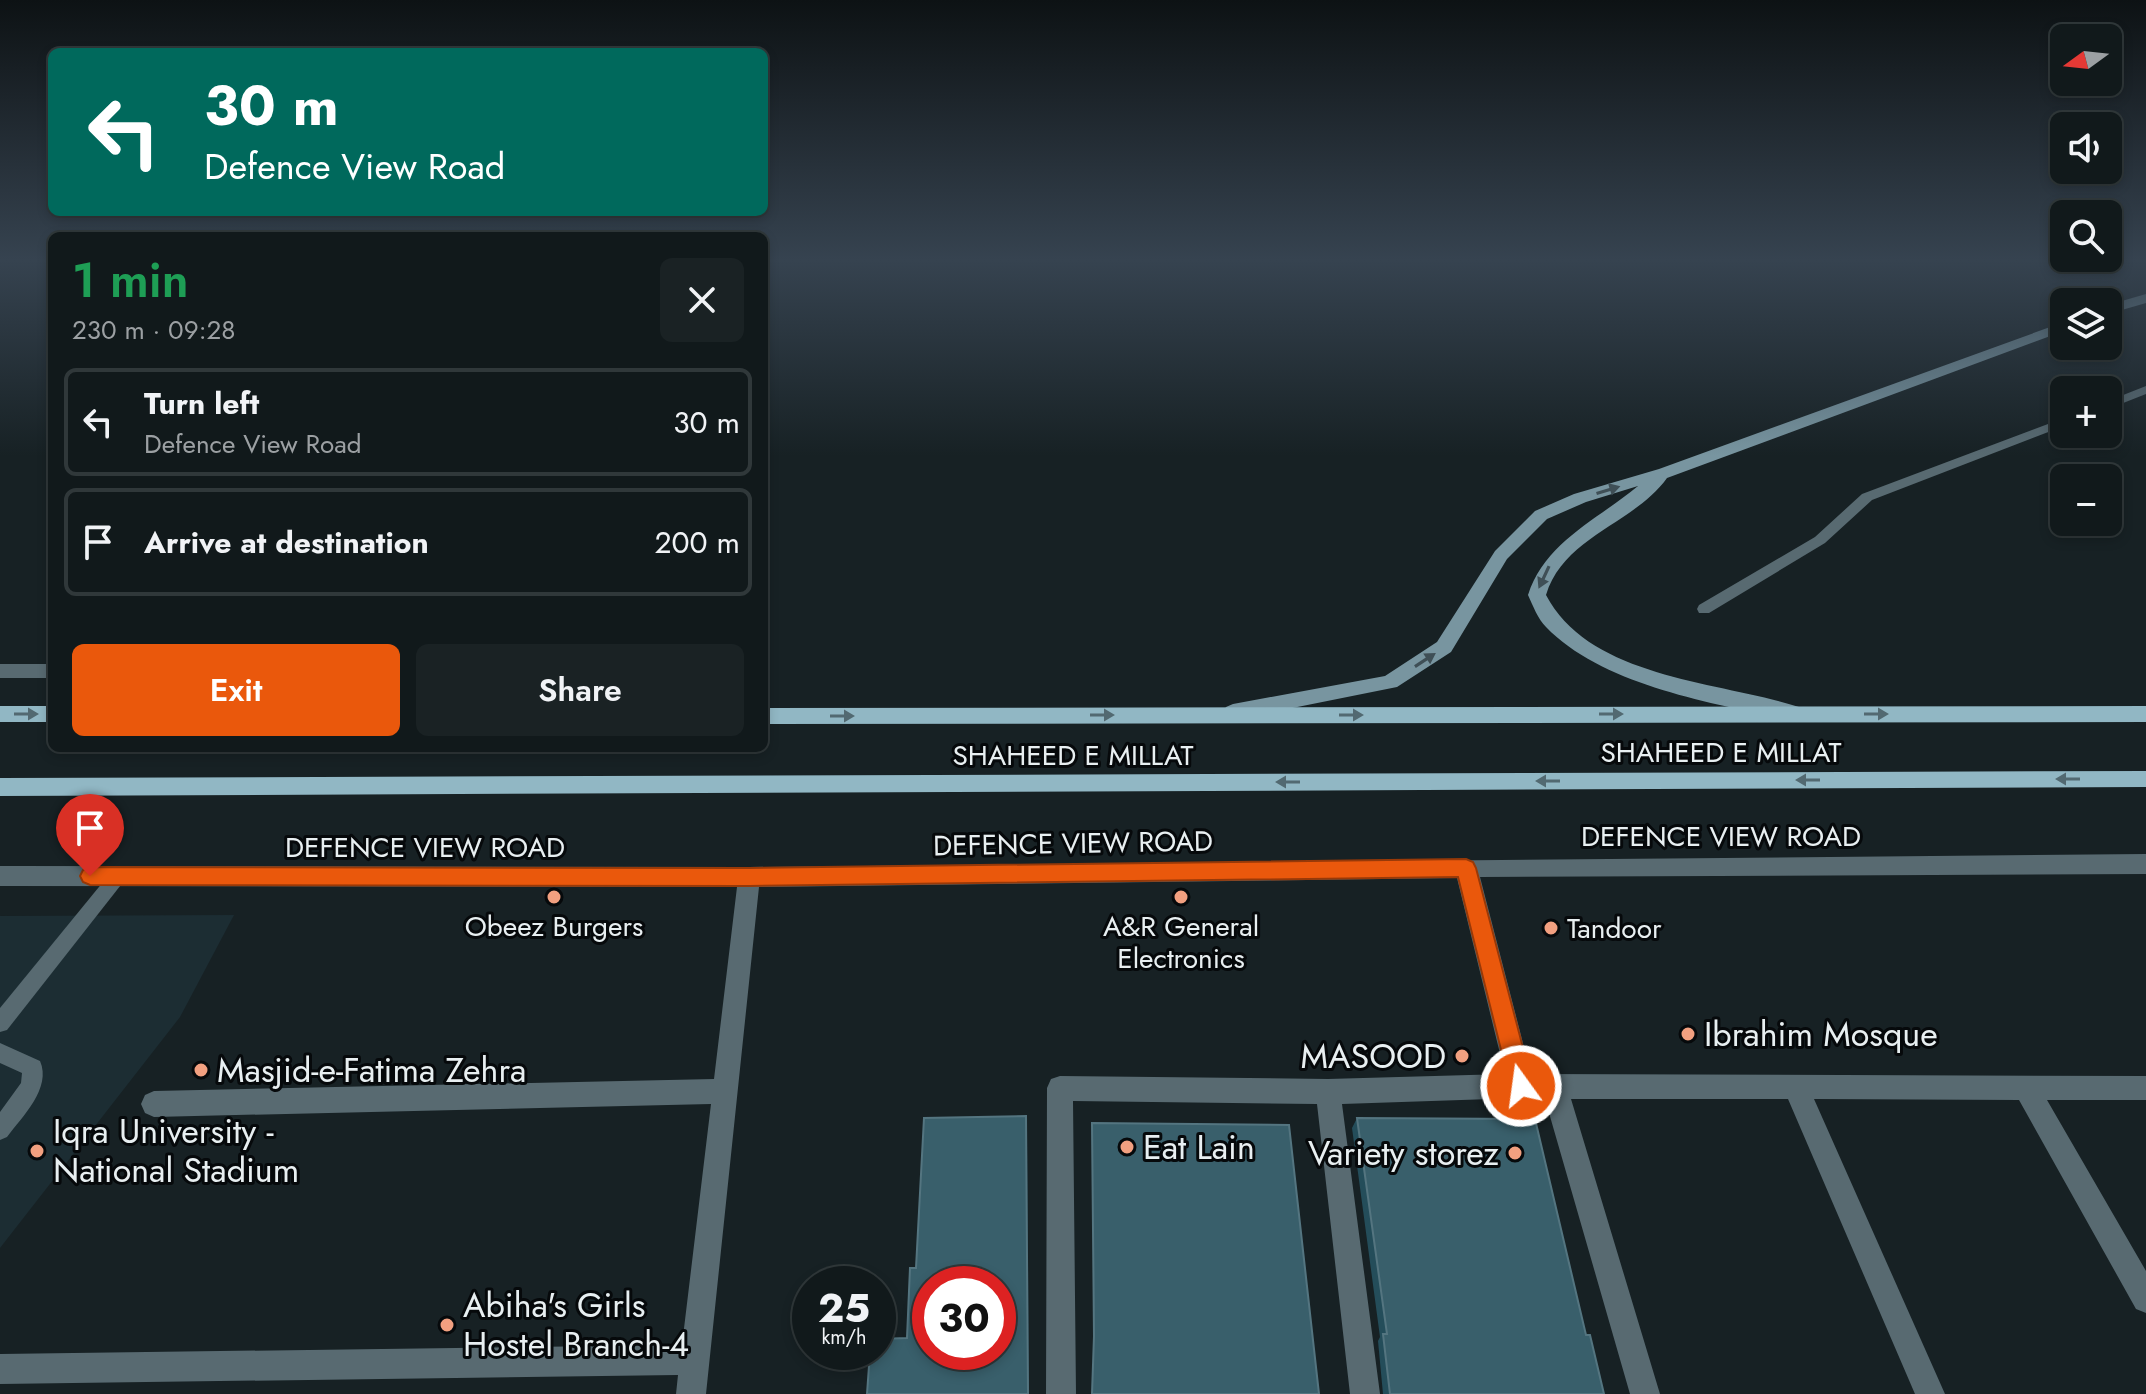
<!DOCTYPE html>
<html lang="en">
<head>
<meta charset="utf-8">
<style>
	:root { --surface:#11191b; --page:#1a2224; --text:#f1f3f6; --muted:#9ca0a3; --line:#30383a; --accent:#ea580c }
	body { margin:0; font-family:Jost,sans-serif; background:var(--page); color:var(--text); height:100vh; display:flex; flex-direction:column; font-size:30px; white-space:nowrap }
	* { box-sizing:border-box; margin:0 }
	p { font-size:26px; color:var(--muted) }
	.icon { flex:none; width:44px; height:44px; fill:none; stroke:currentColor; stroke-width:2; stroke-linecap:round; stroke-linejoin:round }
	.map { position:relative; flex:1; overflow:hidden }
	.details { position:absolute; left:48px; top:232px; width:720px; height:520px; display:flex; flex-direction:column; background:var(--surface); border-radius:12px; box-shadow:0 4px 12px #0003,0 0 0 2px var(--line) }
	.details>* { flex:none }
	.banner { position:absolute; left:48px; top:48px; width:720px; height:168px; border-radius:12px; box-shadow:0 4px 12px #0003,0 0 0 2px var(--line); background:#00695c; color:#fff; overflow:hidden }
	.needle { width:52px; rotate:255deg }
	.buttons { position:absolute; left:2050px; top:24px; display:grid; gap:16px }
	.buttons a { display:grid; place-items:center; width:72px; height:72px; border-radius:12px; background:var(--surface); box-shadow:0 4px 12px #0003,0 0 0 2px var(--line); font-size:40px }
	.speed { position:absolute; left:792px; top:1266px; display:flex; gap:16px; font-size:40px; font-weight:700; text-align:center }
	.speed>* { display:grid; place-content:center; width:104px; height:104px; border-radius:50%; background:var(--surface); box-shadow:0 4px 12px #0003,0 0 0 2px var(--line); line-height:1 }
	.speed small { font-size:20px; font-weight:400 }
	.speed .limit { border:12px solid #d22; background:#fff; color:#111 }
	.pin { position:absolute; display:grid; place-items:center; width:68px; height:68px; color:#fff; margin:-82px -34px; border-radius:50% 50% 50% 0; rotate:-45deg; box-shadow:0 0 8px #0007 }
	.pin .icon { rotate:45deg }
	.me { position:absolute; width:88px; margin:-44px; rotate:346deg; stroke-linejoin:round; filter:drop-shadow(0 0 6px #0008) }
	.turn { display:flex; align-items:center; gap:28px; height:168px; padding:0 24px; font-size:36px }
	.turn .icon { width:104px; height:104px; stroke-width:2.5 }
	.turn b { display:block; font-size:56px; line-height:68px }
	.round { display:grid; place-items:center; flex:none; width:84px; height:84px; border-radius:12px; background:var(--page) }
	.head { display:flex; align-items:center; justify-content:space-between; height:136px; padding:0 24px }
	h1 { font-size:48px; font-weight:600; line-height:60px; color:#1e9e55 }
	.action { display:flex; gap:16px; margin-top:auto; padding:16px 24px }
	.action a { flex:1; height:92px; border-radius:12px; background:var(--accent); color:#fff; font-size:32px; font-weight:600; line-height:92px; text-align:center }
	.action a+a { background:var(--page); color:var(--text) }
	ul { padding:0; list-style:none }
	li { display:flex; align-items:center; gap:24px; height:108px; margin:0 16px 12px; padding:0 8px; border:4px solid var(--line); border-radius:12px }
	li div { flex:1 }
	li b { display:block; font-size:30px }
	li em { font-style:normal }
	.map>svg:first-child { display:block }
	.built { fill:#1c2d33 }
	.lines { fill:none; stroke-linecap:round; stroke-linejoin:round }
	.lane { fill:#586a71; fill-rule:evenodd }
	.street { fill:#586a71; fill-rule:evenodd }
	.secondary { fill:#7895a0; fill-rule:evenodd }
	.primary { fill:#91b7c4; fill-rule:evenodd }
	.wall { fill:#244d5a }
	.shaded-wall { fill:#16343e }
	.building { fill:#395f6b; stroke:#547580; stroke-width:2; fill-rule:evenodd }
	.oneway { fill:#3f4f56 }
	.oneway2 { fill:#526971 }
	.route { fill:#ea580c; stroke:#983908; stroke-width:2 }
	.poi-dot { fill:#f2a080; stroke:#06090b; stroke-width:3 }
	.labels { text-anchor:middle; stroke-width:6; stroke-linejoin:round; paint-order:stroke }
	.street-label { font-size:28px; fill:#e8eff1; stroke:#06090b }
	.poi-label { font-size:28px; fill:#e8eff1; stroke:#06090b }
	.near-poi-label { font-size:34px; fill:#e8eff1; stroke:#06090b; text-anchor:start }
</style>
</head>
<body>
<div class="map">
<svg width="2146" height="1394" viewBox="0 0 2146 1394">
	<rect width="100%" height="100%" fill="#172124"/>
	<!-- built -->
	<polygon class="built" points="234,915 180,1017 0,1248 0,916"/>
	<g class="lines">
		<!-- lane -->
		<g class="lane">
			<polygon points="2146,386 2146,394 2108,409 2108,401"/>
			<polygon points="2064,418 2064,426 1872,500 1825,543 1709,613 1699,613 1697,609 1699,605 1815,537 1862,494"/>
			<polygon points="118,868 124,871 127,876 124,881 7,1030 0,1032 0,1008 112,871"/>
			<path d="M0 1043 40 1061C52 1088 22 1117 7 1137L0 1140V1112L21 1083 22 1073 0 1063Z"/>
		</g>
		<!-- street -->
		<g class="street">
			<rect x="0" y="664" width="52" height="14"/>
			<polygon points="2146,854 2146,874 1480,877 1531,1074 2146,1076 2146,1100 2047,1100 2146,1271 2146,1313 2136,1309 2019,1100 1814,1099 1945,1394 1915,1394 1788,1099 1571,1099 1660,1394 1630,1394 1545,1099 1521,1098 1342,1104 1380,1394 1350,1394 1317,1104 1073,1101 1076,1394 1046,1394 1047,1088 1051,1079 1060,1076 1328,1079 1505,1074 1457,878 759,887 706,1394 676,1394 678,1375 0,1384 0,1354 682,1345 711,1104 154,1117 145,1113 141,1104 145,1095 154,1091 714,1079 737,887 0,886 0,866 749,867"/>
		</g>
		<!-- secondary -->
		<g class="secondary">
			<polygon points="2146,294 2146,303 2108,314 2108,305"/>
			<path d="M2064 322V331L1667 478C1634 524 1564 536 1546 595 1590 679 1719 681 1799 707L1802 712 1799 717 1792 720C1715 704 1603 686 1546 627 1538 619 1533 606 1528 595 1545 542 1597 520 1638 486L1586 502 1547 519 1507 559 1451 652 1397 687 1233 720 1226 717 1223 712 1226 707 1233 704 1385 676 1437 642 1495 551 1535 511 1574 494 1659 469Z"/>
		</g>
		<!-- primary -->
		<g class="primary">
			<rect x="0" y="706" width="52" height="16"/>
			<polygon points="2146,706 2146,722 764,724 764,708"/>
			<polygon points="2146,771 2146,787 0,796 0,778"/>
		</g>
	</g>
	<!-- wall -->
	<polygon class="wall" points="1357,1118 1586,1335 1604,1394 1383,1394 1378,1341 1380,1337 1352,1128"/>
	<!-- shaded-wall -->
	<polygon class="shaded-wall" points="1026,1116 1027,1126 1029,1394 1028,1394"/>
	<!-- building -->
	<g class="building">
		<path d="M1026 1116 1028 1394H867L870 1352H878V1339L907 1338 910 1268H916L924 1118ZM930 1284H998V1352H930Z"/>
		<polygon points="1357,1118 1535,1119 1586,1335 1590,1335 1604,1394 1390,1394 1383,1334 1387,1334"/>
		<polygon points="1092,1123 1289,1125 1319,1394 1092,1394 1094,1336"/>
	</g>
	<!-- one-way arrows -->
	<defs><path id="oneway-solid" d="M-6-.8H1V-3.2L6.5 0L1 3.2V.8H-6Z" transform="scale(2)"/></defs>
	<g class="oneway">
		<use href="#oneway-solid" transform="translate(1608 490) rotate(-17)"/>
		<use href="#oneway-solid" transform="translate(1544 577) rotate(115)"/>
		<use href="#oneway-solid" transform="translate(1425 660) rotate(-33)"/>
	</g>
	<g class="oneway2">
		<use href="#oneway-solid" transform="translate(26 714)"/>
		<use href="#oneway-solid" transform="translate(1611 714)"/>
		<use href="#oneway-solid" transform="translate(1876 714)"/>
		<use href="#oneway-solid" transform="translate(1102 715)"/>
		<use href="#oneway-solid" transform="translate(1351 715)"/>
		<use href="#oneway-solid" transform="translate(842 716)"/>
		<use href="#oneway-solid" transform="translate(2068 779) rotate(180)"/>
		<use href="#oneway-solid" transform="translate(1808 780) rotate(180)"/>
		<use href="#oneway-solid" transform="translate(1548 781) rotate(180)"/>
		<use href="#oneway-solid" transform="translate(1288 782) rotate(180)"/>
	</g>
	<!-- sky -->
	<linearGradient id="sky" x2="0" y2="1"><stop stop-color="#0d1214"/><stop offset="0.57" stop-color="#364350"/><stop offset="1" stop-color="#364350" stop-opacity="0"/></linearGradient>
	<rect width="2146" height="456" fill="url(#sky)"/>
	<!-- route -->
	<polygon class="route" points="1466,859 1473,862 1476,868 1533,1086 1530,1094 1521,1098 1513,1094 1510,1086 1458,877 749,886 90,885 83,882 80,876 83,870 90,867 749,868"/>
	<!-- markers -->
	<g class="poi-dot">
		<circle cx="554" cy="897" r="8"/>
		<circle cx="1181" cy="897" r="8"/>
		<circle cx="1551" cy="928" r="8"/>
		<circle cx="1688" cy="1034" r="8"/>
		<circle cx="1462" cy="1056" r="8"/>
		<circle cx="201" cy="1070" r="8"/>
		<circle cx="1127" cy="1147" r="8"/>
		<circle cx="37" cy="1151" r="8"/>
		<circle cx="1515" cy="1153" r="8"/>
		<circle cx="447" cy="1325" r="8"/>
	</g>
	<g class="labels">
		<!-- street labels -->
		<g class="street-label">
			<text x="1721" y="762">SHAHEED E MILLAT</text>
			<text x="1073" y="765">SHAHEED E MILLAT</text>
			<text x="1721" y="846">DEFENCE VIEW ROAD</text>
			<text transform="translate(1073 843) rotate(-1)" y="10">DEFENCE VIEW ROAD</text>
			<text x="425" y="857">DEFENCE VIEW ROAD</text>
		</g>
		<!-- poi labels -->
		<g class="poi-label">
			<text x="554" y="936">Obeez Burgers</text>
			<text x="1181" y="936">A&amp;R General<tspan x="1181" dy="32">Electronics</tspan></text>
			<text x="1567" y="938" text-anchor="start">Tandoor</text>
		</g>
		<!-- near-poi labels -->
		<g class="near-poi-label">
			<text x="1704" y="1046">Ibrahim Mosque</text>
			<text x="1446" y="1068" text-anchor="end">MASOOD</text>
			<text x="217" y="1082">Masjid-e-Fatima Zehra</text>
			<text x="53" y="1143">Iqra University -<tspan x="53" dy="39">National Stadium</tspan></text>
			<text x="1143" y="1159">Eat Lain</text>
			<text x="1499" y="1165" text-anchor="end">Variety storez</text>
			<text x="463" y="1317">Abiha's Girls<tspan x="463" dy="39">Hostel Branch-4</tspan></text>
		</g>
	</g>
</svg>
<div class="buttons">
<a><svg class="needle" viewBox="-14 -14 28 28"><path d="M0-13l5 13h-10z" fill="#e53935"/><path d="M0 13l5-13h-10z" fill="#9ca0a3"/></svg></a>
<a><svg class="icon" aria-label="sound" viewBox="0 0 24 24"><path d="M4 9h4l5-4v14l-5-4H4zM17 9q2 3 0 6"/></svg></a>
<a><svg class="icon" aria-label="search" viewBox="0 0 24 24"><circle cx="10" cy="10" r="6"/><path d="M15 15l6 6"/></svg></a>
<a><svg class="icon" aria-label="layers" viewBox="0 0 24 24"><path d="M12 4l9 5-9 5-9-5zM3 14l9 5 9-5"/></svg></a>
<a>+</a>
<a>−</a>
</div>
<div class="speed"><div>25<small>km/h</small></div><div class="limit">30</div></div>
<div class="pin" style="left:90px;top:876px;background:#d93025"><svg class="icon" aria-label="arrive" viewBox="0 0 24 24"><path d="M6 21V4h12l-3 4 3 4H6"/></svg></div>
<svg class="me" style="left:1521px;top:1086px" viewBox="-20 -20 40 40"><circle r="17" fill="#ea580c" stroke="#fff" stroke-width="3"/><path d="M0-11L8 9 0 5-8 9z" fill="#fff"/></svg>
<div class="banner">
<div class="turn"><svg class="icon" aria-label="left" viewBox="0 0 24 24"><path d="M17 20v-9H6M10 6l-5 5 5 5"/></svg><div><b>30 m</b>Defence View Road</div></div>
</div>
<section class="details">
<div class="head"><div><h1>1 min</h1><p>230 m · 09:28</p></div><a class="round"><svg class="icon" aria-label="close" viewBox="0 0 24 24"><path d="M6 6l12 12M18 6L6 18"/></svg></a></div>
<ul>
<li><svg class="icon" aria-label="left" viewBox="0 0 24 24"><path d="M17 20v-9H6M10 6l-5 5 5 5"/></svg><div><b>Turn left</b><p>Defence View Road</p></div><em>30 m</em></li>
<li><svg class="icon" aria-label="arrive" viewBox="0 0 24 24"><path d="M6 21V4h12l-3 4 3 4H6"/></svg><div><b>Arrive at destination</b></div><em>200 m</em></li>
</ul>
<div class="action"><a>Exit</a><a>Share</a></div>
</section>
</div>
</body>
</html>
